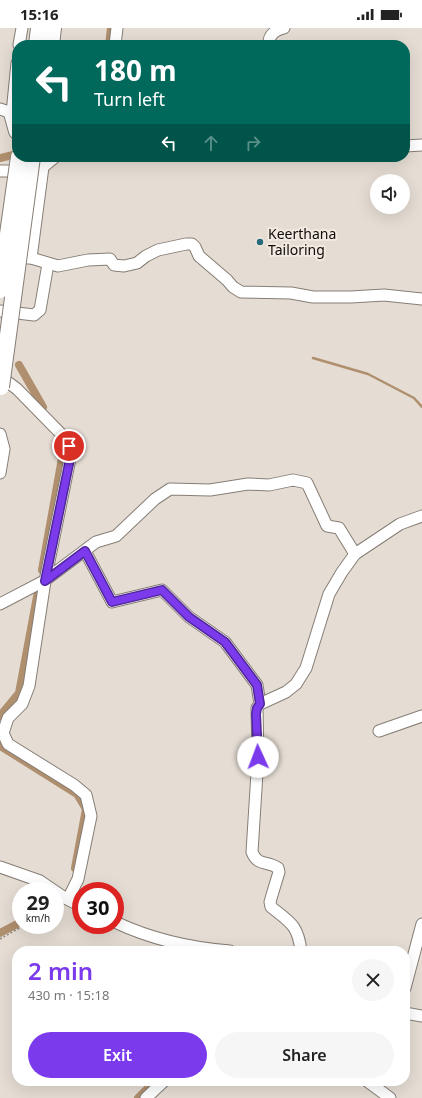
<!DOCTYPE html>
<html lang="en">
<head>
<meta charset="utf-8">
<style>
	:root { --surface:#fff; --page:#f6f6f6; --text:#222; --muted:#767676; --accent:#7c3aed }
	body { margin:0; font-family:"Noto Sans",sans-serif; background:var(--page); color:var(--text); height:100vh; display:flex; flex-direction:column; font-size:15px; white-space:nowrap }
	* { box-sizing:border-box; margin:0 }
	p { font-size:13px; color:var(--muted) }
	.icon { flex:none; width:22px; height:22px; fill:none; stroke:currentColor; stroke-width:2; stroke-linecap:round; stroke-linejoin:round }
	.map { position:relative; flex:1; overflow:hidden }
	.sheet { position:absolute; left:12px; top:918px; width:398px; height:140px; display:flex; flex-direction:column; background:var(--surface); border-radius:16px; box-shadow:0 4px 16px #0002 }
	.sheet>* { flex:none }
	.hud { position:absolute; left:12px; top:12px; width:398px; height:122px; border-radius:16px; box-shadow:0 4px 16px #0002; background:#00695c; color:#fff; overflow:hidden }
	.fabs { position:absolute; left:370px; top:146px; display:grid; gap:8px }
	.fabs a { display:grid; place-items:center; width:40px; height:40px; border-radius:50%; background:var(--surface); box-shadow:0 4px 16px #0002; font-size:20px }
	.speed { position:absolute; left:12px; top:854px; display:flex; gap:8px; font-size:20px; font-weight:700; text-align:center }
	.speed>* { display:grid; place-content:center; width:52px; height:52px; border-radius:50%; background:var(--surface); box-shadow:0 4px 16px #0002; line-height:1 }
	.speed small { font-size:10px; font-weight:400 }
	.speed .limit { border:6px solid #d22; background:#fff; color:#111 }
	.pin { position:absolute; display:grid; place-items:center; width:34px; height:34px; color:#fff; margin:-17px; border:2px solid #fff; border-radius:50%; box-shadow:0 1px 4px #0007 }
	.me { position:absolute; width:44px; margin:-22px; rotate:358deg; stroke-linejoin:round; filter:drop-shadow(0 0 3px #0008) }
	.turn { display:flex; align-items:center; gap:14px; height:84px; padding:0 16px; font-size:18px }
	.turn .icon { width:52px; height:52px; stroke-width:2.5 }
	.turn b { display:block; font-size:28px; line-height:34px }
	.lanes { display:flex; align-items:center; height:38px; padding:0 16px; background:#0003; justify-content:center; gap:20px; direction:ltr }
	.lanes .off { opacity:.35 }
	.round { display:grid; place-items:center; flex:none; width:42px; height:42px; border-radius:21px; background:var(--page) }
	.headline { display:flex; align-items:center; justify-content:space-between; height:68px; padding:0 16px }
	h1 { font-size:24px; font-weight:600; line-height:30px; color:var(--accent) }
	.cta { display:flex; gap:8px; margin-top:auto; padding:8px 16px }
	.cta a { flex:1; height:46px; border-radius:24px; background:var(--accent); color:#fff; font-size:16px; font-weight:600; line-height:46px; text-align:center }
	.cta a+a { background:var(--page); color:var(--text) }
	.status { display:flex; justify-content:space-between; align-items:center; height:28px; padding:0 20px; background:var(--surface); direction:ltr }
	.status svg { height:11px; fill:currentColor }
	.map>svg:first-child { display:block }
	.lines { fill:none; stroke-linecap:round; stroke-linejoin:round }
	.stream { stroke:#af8f6d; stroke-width:2.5 }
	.canal { stroke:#af8f6d; stroke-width:8 }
	.minor-casing { stroke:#867e76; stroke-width:13 }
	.highway-casing { stroke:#867e76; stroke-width:18 }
	.path { stroke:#8d8781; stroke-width:1.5; stroke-dasharray:2 2; stroke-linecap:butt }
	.minor { stroke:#fff; stroke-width:11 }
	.highway { stroke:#fff; stroke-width:16 }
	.highway-bridge-casing { stroke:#867e76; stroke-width:18; stroke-linecap:butt }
	.highway-bridge { stroke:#fff; stroke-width:16 }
	.route-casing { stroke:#51269a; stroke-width:10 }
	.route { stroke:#7c3aed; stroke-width:7 }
	.poi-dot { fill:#276a7c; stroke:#f2eae1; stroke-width:1.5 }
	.labels { text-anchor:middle; stroke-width:4; stroke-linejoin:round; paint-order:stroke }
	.poi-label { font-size:14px; fill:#0f0c09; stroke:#f2eae1; text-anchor:start }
</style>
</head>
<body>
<div class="status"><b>15:16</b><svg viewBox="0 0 49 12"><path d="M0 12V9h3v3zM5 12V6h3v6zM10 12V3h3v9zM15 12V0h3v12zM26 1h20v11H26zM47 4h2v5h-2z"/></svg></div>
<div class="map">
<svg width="422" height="1070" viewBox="0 0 422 1070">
	<rect width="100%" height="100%" fill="#e5ddd4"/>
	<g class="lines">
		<!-- stream -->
		<polyline class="stream" points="313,330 368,346 414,370 422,379"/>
		<!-- canal -->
		<g class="canal">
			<polyline points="109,17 111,0"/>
			<polyline points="0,130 17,126"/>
			<polyline points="19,337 43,379"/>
			<polyline points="42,542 64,419"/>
			<polyline points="0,688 19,665 39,558"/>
			<polyline points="0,715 2,719 77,766 86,781 75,840"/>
			<polyline points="55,875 65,870 67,867"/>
			<polyline points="0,905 21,894"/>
			<polyline points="138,1070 155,1053"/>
		</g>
		<defs>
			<g id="minor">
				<polyline points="19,17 22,0"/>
				<polyline points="115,17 117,0"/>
				<path d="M269 17C268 7 275 2 284 0"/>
				<polyline points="0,81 12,85 17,35"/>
				<polyline points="405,118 422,117"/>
				<polyline points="0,143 23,143"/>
				<polyline points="25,230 31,230 43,139 55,129"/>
				<polyline points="31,230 58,238 88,232 110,231 114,237 124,238 137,235 146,228 158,222 186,216 192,216 195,219 199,228 227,252 233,259 241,264 291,265 313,269 351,269 384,267 422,271"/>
				<polyline points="0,283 34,287 40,282 48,236"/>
				<polyline points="0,348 17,361 66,411 71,426 45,553 29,658 22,676 8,690 3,705 8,716 74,757 86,767 91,788 78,851 68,871"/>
				<polyline points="0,406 4,421 0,445"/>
				<polyline points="85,523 112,574 162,562 189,589 225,614 257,657 260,676"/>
				<polyline points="0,576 44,553 96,514 116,508 155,471 170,461 210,462 248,456 269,457 293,452 307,455 327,498 339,500 355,526"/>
				<polyline points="379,703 422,688"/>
				<polyline points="0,839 40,853 65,870 81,878"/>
				<path d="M115 894C151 911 190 920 230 923"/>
				<path d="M301 923C298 897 290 894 271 879L270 874 272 867 279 844 278 840C267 832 258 839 252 824L258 729 257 680 260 676 286 664 296 656 306 640 329 566 342 544 355 526 400 496 422 488"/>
				<polyline points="405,960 422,896"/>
				<polyline points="405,985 422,988"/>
				<polyline points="367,1053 390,1070"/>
				<polyline points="146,1070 164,1053"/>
			</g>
			<g id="highway">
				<polyline points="37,17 39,0"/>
				<polyline points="51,17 53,0"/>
				<polyline points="12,85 17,103"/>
			</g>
		</defs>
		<!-- minor casing -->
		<use href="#minor" class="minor-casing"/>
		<!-- highway casing -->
		<use href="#highway" class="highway-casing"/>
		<!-- path -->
		<g class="path">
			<polyline points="55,880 60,877"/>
			<polyline points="0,911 25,897"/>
		</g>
		<!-- minor -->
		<use href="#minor" class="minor"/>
		<!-- highway -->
		<use href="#highway" class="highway"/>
		<defs>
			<g id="highway-bridge">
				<polyline points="0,262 19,129"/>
				<polyline points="1,359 32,129"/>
			</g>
		</defs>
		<!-- highway-bridge casing -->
		<use href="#highway-bridge" class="highway-bridge-casing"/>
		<!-- highway-bridge -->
		<use href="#highway-bridge" class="highway-bridge"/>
	</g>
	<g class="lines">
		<defs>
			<polyline id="route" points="69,418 71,426 45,553 85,523 112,574 162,562 189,589 225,614 257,657 260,676 257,680 256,686 258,729"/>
		</defs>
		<!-- route casing -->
		<use href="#route" class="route-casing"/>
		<!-- route -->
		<use href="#route" class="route"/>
	</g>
	<!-- markers -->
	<circle class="poi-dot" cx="260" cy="214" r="4"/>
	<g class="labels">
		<!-- poi labels -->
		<g class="poi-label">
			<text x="268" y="211">Keerthana<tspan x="268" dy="16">Tailoring</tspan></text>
		</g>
	</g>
</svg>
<div class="fabs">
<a><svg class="icon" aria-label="sound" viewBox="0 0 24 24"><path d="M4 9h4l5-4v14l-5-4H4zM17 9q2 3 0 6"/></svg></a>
</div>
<div class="speed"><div>29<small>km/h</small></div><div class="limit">30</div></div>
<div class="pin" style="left:69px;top:418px;background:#d93025"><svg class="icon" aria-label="arrive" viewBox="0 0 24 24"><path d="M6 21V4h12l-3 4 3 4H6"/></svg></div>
<svg class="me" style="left:258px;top:729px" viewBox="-20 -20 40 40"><circle r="19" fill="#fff"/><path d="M0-13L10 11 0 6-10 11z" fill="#7c3aed"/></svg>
<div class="hud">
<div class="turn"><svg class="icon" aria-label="left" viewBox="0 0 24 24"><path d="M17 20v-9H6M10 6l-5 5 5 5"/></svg><div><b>180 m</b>Turn left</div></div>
<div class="lanes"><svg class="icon" aria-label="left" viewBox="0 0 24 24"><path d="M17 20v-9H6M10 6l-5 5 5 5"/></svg><svg class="icon off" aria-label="ahead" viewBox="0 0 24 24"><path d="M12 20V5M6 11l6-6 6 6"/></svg><svg class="icon off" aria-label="right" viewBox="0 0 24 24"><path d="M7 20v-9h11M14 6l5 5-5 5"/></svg></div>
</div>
<section class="sheet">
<div class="headline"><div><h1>2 min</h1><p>430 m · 15:18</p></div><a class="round"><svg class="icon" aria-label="close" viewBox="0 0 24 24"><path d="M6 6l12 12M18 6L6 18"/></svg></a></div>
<div class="cta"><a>Exit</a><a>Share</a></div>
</section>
</div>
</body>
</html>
